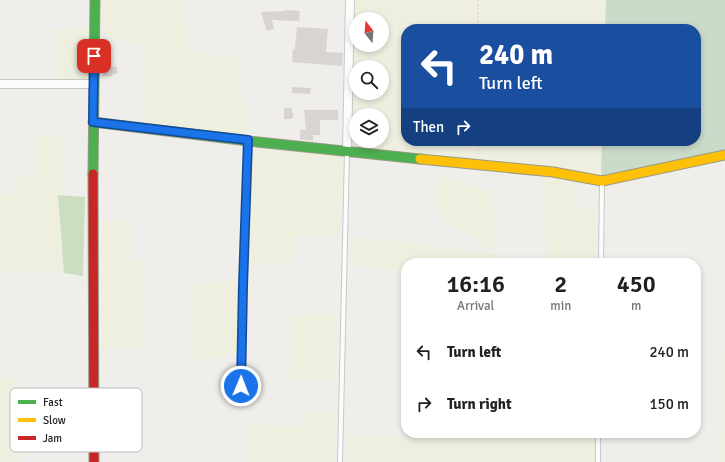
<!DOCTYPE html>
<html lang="en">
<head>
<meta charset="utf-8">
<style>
	:root { --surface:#fff; --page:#f6f6f6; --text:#202124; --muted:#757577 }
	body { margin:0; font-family:Signika,sans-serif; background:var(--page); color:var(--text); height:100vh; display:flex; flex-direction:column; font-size:15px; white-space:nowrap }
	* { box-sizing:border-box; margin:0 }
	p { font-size:13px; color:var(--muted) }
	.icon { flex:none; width:22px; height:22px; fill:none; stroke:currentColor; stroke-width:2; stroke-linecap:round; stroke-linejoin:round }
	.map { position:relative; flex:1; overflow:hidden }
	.details { position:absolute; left:401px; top:258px; width:300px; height:180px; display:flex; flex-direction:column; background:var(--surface); border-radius:16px; box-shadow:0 2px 6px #0003 }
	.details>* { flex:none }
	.guide { position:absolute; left:401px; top:24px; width:300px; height:122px; border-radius:16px; box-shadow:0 2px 6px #0003; background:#1a4fa0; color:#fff; overflow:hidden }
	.needle { width:26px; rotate:343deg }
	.controls { position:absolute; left:349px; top:12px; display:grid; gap:8px }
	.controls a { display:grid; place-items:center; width:40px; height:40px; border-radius:50%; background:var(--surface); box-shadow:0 2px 6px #0003; font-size:20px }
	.pin { position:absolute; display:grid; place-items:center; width:34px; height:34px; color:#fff; margin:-17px; border-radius:8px; box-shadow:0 2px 6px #0006 }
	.me { position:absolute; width:44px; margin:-22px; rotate:1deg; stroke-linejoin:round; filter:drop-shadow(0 0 3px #0008) }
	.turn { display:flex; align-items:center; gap:14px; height:84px; padding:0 12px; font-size:18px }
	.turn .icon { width:52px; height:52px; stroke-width:2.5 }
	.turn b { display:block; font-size:28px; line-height:34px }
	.then { display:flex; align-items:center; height:38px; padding:0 12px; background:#0003; gap:8px; font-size:15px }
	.eta { display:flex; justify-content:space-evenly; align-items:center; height:68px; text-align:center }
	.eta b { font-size:24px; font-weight:600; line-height:28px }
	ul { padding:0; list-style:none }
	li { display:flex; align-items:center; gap:12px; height:52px; padding:0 12px }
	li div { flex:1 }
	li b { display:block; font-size:15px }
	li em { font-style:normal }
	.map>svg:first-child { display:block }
	.farmland { fill:#efefdf; fill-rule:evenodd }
	.forest { fill:#cbdec1 }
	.cemetery { fill:#cadbca }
	.building { fill:#d7d4d2 }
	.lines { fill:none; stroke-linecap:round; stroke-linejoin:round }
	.lane-casing { stroke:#c9c8c7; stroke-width:6 }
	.street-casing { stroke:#c9c8c7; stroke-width:10 }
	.fast-casing { stroke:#999a82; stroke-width:11 }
	.slow-casing { stroke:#999a82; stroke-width:11 }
	.jam-casing { stroke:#999a82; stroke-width:11 }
	.path { stroke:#dccecd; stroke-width:1; stroke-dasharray:2 2; stroke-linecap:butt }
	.lane { stroke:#fdfcfc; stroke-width:4 }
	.street { stroke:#fdfcfc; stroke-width:8 }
	.fast { stroke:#4caf50; stroke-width:9 }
	.slow { stroke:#ffc107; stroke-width:9 }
	.jam { stroke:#c62828; stroke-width:9 }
	.route-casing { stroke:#114b97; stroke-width:10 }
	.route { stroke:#1a73e8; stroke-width:7 }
	.key { fill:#fff; stroke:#bdbdbd; stroke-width:1 }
	.key-label { font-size:11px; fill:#222 }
</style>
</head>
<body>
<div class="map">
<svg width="725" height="462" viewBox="0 0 725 462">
	<rect width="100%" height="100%" fill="#f0eeeb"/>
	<!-- farmland -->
	<g class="farmland">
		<polygon points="101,0 185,0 188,52 237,57 248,136 145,126 145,46 139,43 103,36"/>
		<path d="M354 0H606L605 29H406V141H602L601 177 548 167 486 160 351 149ZM356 19H382V45H356ZM356 67H382V93H356ZM356 115H382V141H356Z"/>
		<polygon points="55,29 91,29 90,81 57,81"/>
		<polygon points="36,135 63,136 63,195 58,195 64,273 0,272 0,195 14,195 16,177 36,176"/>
		<polygon points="251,147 342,157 340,235 294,236 291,262 247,266"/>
		<polygon points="542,176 569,179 577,182 576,207 596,210 595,263 548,263"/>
		<polygon points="446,177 492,192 495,253 437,215 435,178"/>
		<polygon points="101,220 132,220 130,261 146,262 145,349 101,348"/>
		<polygon points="350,237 411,243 501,255 503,263 406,263 406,272 350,264"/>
		<polygon points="239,281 239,349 217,359 192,359 193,283"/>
		<polygon points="336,313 334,381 290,378 292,316"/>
		<polygon points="725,345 725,462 722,462 723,346"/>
		<polygon points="17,377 19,462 0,462 0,378"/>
		<polygon points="303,412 334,414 334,462 246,462 247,423 301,427"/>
		<polygon points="407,433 598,433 598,462 347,462 347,434 407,438"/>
	</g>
	<!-- forest -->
	<polygon class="forest" points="58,195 85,197 83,276 64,273"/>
	<!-- cemetery -->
	<polygon class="cemetery" points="606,0 725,0 725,150 601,177 602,141 696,141 696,29 605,29"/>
	<!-- building -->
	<g class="building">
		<polygon points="286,10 300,11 299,21 272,20 274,29 267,31 261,12 285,11"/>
		<polygon points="297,27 328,29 326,52 343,53 342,66 292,62 293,49 295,49"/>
		<polygon points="104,66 117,67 117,74 113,74 112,77 103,76"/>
		<polygon points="292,87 311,88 310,94 292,93"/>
		<polygon points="284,108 292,108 292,113 294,113 292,119 284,119"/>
		<polygon points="304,110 338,110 338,120 320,120 320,135 313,135 313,141 300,139 300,130 306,130"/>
	</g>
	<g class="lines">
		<defs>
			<g id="lane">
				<polyline points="601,263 602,182"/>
				<polyline points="241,386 243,285 248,143"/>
				<polyline points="340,462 347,152"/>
				<polyline points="598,462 598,433"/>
			</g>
			<g id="street">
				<polyline points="0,84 94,84"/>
				<polyline points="347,151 350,0"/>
			</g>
			<g id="fast">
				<polyline points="93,122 248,141 420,159"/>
				<polyline points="93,174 95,0"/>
			</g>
			<polyline id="slow" points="420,159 553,172 602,181 725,155"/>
			<polyline id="jam" points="93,174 94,462"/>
		</defs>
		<!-- lane casing -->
		<use href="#lane" class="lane-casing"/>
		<!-- street casing -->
		<use href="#street" class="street-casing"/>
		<!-- fast casing -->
		<use href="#fast" class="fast-casing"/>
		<!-- slow casing -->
		<use href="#slow" class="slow-casing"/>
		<!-- jam casing -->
		<use href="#jam" class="jam-casing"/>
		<!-- path -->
		<g class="path">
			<polyline points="478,0 478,29"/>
			<polyline points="478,141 478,155"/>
		</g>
		<!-- lane -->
		<use href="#lane" class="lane"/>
		<!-- street -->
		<use href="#street" class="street"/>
		<!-- fast -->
		<use href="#fast" class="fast"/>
		<!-- slow -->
		<use href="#slow" class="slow"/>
		<!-- jam -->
		<use href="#jam" class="jam"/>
	</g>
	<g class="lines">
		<defs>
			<polyline id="route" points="94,56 93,122 248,140 243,285 241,386"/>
		</defs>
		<!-- route casing -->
		<use href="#route" class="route-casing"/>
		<!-- route -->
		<use href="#route" class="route"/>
	</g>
	<!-- legend -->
	<rect x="10" y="388" width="132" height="64" rx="6" class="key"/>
	<rect x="18" y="400" width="18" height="4" fill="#4caf50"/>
	<rect x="18" y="418" width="18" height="4" fill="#ffc107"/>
	<rect x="18" y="436" width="18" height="4" fill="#c62828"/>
	<g class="key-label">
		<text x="43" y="406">Fast</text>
		<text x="43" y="424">Slow</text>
		<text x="43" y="442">Jam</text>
	</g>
</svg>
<div class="controls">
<a><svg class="needle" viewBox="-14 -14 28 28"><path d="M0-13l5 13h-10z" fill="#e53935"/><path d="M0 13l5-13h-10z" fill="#757577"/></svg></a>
<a><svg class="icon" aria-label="search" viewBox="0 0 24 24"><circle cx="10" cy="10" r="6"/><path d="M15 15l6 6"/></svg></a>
<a><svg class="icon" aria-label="layers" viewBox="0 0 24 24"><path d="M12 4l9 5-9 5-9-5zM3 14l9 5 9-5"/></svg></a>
</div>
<div class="pin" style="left:94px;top:56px;background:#d93025"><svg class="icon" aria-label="arrive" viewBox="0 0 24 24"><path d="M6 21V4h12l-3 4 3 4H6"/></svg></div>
<svg class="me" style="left:241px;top:386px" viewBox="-20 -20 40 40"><circle r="17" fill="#1a73e8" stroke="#fff" stroke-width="3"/><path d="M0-11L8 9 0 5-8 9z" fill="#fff"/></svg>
<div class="guide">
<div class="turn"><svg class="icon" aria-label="left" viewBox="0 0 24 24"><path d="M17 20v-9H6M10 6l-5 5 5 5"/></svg><div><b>240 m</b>Turn left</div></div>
<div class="then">Then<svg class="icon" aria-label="right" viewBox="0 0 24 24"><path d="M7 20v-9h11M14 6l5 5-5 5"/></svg></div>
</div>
<section class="details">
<div class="eta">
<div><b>16:16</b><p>Arrival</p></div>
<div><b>2</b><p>min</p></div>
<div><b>450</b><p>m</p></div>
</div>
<ul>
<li><svg class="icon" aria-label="left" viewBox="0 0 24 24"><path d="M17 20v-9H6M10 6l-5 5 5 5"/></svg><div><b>Turn left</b></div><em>240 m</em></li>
<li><svg class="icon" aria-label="right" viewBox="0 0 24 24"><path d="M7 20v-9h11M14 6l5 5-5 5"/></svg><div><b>Turn right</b></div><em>150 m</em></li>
</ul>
</section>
</div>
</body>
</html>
